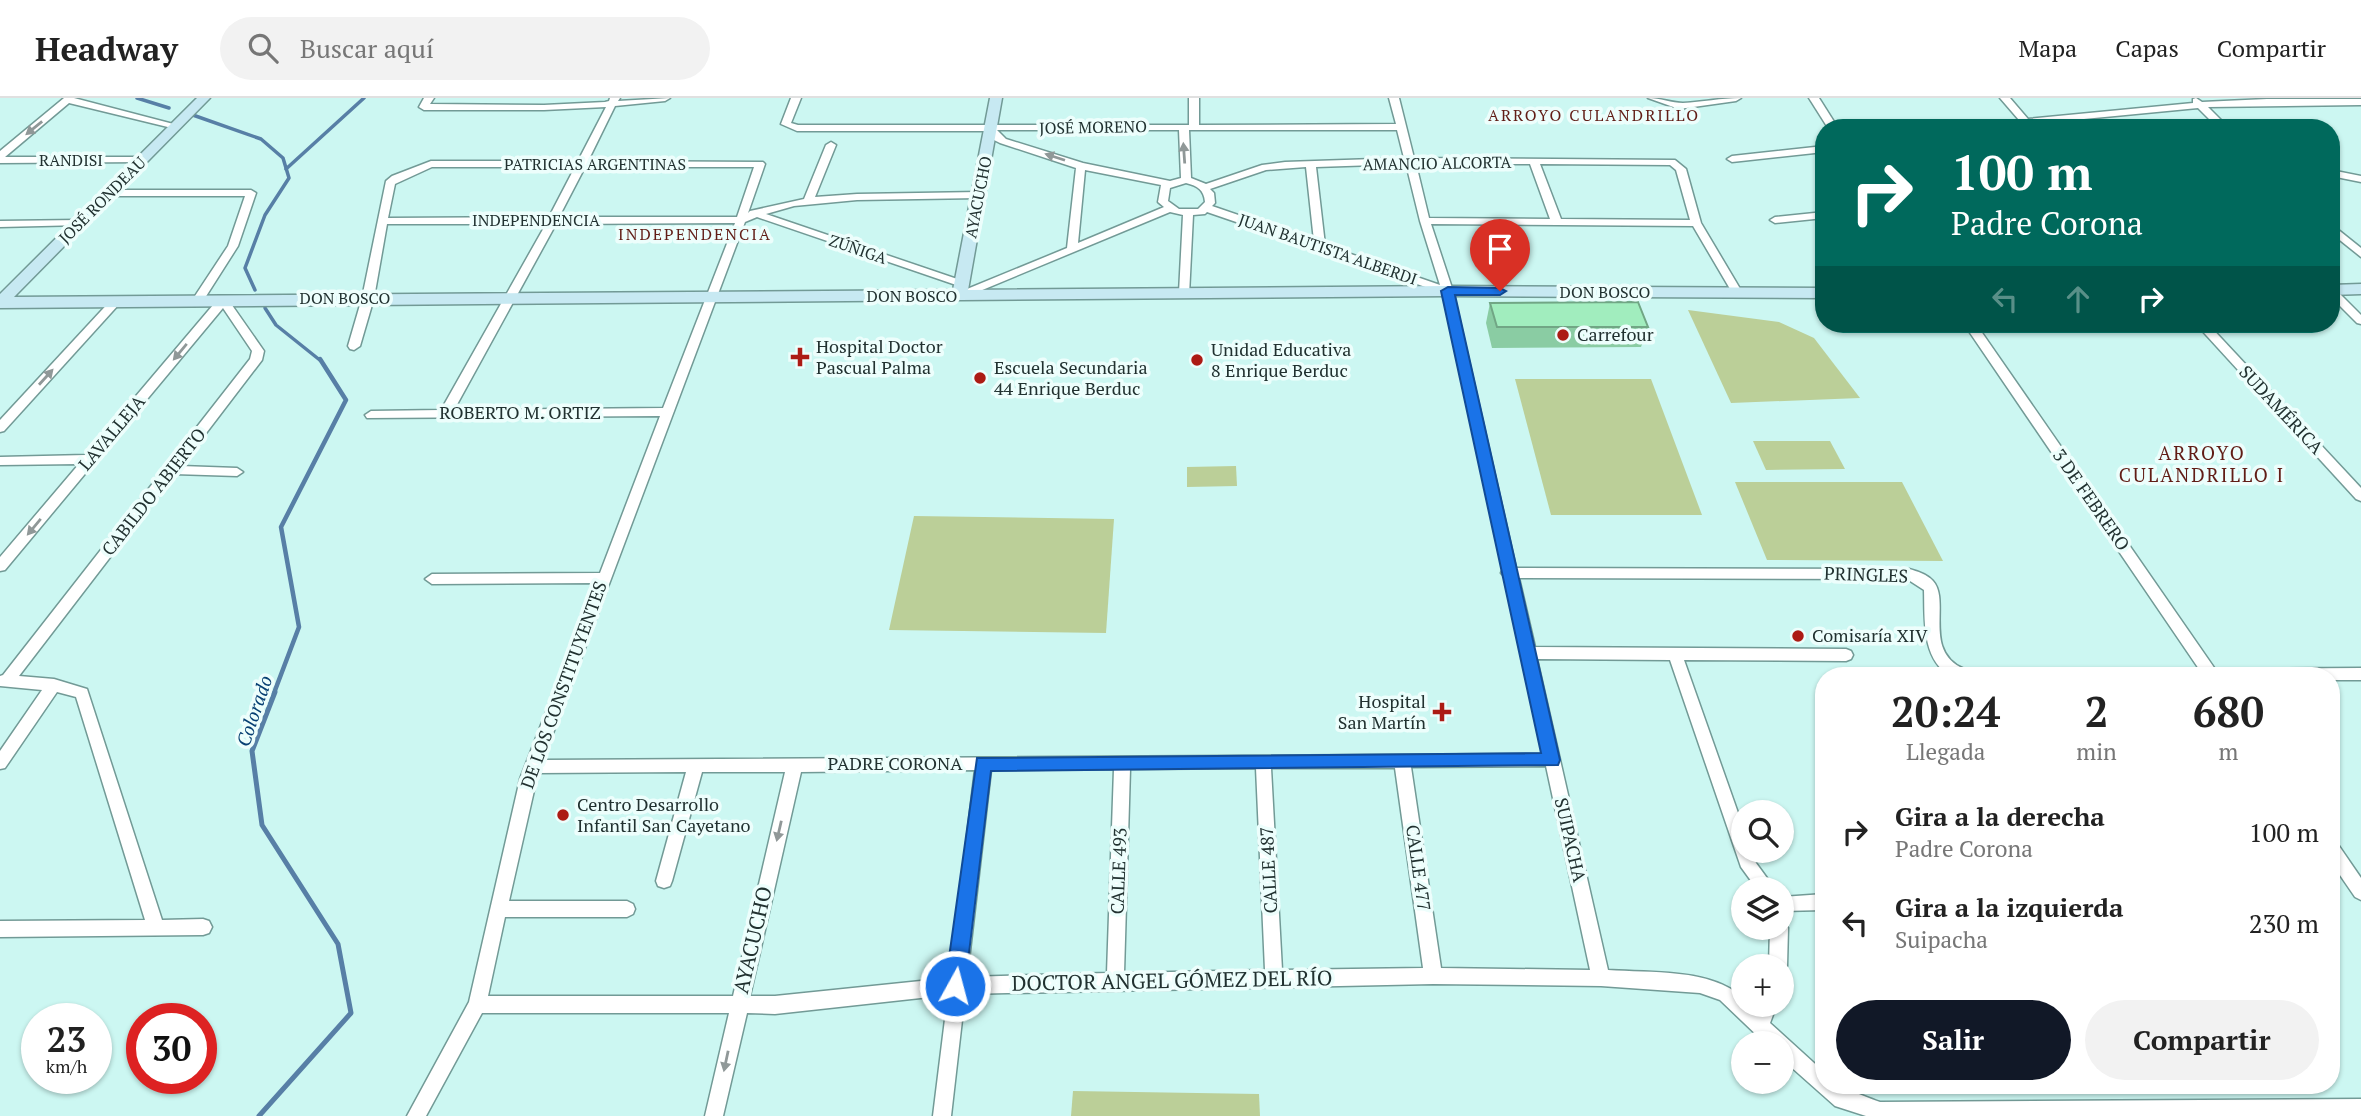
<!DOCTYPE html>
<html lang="es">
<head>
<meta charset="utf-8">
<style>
	:root { --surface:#fff; --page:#f2f2f2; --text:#222; --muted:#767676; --line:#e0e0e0; --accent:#111827 }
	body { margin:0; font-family:"PT Serif",serif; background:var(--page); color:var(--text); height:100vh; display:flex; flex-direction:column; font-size:26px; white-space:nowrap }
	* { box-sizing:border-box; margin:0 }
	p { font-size:23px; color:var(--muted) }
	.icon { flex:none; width:38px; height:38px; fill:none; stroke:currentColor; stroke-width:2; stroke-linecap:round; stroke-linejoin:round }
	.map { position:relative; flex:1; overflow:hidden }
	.sheet { position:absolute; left:1815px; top:569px; width:525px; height:427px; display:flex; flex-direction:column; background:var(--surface); border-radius:28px; box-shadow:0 2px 5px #0004 }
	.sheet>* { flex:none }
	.hud { position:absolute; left:1815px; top:21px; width:525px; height:214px; border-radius:28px; box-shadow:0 2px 5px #0004; background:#00695c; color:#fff; overflow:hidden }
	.controls { position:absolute; left:1731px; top:702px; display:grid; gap:14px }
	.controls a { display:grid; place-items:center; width:63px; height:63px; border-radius:50%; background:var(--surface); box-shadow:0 2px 5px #0004; font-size:35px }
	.speed { position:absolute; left:21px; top:905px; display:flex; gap:14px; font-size:35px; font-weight:700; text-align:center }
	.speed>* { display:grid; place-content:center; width:91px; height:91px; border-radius:50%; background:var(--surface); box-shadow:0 2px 5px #0004; line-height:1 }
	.speed small { font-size:18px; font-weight:400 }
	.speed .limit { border:10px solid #d22; background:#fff; color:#111 }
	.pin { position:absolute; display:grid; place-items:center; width:60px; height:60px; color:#fff; margin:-72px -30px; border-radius:50% 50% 50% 0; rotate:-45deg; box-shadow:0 0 7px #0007 }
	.pin .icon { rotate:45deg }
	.me { position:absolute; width:77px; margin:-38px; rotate:7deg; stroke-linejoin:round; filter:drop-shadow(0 0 5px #0008) }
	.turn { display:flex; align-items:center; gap:24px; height:147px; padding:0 21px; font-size:32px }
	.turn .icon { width:91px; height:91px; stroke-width:2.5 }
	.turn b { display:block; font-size:49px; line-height:60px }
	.lanes { display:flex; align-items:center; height:66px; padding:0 21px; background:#0003; justify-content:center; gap:35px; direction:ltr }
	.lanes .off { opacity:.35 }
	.eta { display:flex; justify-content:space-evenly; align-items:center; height:119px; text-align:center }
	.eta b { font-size:42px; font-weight:700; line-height:49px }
	.button { display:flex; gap:14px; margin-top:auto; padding:14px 21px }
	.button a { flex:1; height:80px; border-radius:42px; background:var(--accent); color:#fff; font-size:28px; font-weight:700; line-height:80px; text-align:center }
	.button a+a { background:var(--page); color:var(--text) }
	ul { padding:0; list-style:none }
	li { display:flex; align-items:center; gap:21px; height:91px; padding:0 21px }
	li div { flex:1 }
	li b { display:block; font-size:26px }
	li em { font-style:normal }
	header { display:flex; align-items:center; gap:42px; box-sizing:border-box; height:98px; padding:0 35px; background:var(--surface); border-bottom:2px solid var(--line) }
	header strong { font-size:33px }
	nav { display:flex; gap:38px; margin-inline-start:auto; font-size:24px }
	.search { width:490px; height:63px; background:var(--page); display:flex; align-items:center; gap:18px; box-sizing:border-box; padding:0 24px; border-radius:38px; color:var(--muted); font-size:26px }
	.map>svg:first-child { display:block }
	.green { fill:#bbcf98 }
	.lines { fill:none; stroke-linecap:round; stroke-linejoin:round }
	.stream-far2 { stroke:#577fa6; stroke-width:3.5 }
	.stream-far1 { stroke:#577fa6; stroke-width:4.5 }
	.stream { stroke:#577fa6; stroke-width:5 }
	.street-casing { stroke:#729a96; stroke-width:3 }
	.secondary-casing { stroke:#729a96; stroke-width:3 }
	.street { fill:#fff; fill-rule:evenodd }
	.secondary { fill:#c7e9f2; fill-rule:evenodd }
	.wall { fill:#8acca3 }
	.building { fill:#a1edbe; stroke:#71a685; stroke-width:2 }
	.oneway { fill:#909898 }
	.route { fill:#1a73e8; stroke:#114b97; stroke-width:2 }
	.poi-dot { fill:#ac1b14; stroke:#edfefc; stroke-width:2.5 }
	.labels { text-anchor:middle; stroke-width:7; stroke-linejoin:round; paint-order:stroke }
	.far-neighbourhood-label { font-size:16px; letter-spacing:2px; fill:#611d16; stroke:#edfefc }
	.far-street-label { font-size:16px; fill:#213130; stroke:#edfefc }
	.poi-label { font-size:18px; fill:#213130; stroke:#edfefc; text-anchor:start }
	.street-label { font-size:18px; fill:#213130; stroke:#edfefc }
	.neighbourhood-label { font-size:19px; letter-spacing:2px; fill:#611d16; stroke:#edfefc }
	.water-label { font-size:19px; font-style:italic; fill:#084073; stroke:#edfefc }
	.near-street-label { font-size:21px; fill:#213130; stroke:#edfefc }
</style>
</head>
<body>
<header>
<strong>Headway</strong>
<div class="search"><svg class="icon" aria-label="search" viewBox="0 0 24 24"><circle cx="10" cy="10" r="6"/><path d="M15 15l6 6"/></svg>Buscar aquí</div>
<nav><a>Mapa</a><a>Capas</a><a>Compartir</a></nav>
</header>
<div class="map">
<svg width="2361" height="1018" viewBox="0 0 2361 1018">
	<rect width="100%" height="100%" fill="#ccf7f2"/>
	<!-- green -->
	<g class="green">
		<polygon points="1688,212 1779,224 1814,240 1860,300 1731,305"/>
		<polygon points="1515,281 1651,281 1702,417 1551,417"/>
		<polygon points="1753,343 1830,343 1845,371 1766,372"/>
		<polygon points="1236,368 1237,388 1187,389 1187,369"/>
		<polygon points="1735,384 1902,384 1943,463 1767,462"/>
		<polygon points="914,418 1114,421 1106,535 889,532"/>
		<polygon points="1073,993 1259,996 1260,1018 1071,1018"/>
	</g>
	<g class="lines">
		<!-- stream-far2 -->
		<g class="stream-far2">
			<polyline points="137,0 169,10"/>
			<polyline points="190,16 261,41 283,60 289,80 265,117 245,170 255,192"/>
			<polyline points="286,71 364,0"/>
			<polyline points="265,210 276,227 321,263"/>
		</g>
		<!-- stream-far1 -->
		<polyline class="stream-far1" points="274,595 299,529 281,429 346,302 320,261"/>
		<!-- stream -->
		<polyline class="stream" points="259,1018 351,915 338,846 262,727 252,653 275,594"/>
		<defs>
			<g id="street">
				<polygon points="64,0 74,0 181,28 176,31 69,5 5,59 141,59 146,62 144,64 0,65 0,53"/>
				<path d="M424 0H434L430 6 544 7 605 4 609 3 610 0H620L618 3 670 0 665 3 615 8 588 63 763 64 765 66 748 115 750 113 804 101 826 47 831 44 836 47 815 99 857 96 979 94 984 97 979 100 857 102 794 108 766 116 966 184 967 186 962 189 757 119 745 124 543 662 1543 656 1505 479 1501 475 1503 471 1443 195 1207 114 1205 116 1193 117 1189 197H1181L1179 195 1183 117 1170 114 963 200H955V196L1067 150 1076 70 1000 45 994 42 987 33H797L781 26 791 0H801L791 25 798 27H1189V0H1199V27L1396 26 1389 0H1399L1414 60 1675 62 1686 71 1701 125 1742 194 1741 196H1733L1693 128 1431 126 1453 193 1516 470 1909 471C1917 473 1928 477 1933 483 1951 503 1922 553 1964 571H2199L1964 226H1976L2215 571 2361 570V582H2331V578H1950C1921 560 1925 520 1924 492L1907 481 1519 480 1535 549 1846 551 1851 553 1853 557 1851 561 1846 563 1684 562 1743 729V752H1751L1756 765 1775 791H1757L1741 769 1670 562 1537 561 1608 872C1650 875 1711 870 1743 900V906H1750L1757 913 1759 906H1777L1770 925 1824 974V987C1843 987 1861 998 1880 1004L2361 1001V1018H1866L1835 1008 1782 961V945H1765L1720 902 1700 895 1601 888 1433 886 965 896 951 1018H933L948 897 775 916 747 915 723 1018H705L729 915H482L426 1018H407L469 904 520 681 596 485 432 486 425 481 432 476 600 475 660 318 367 320 365 317 371 313 441 312 546 126H387L374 200 360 248 354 252 350 251 348 248 362 200 386 83 392 78 431 63H578L606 9 544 12H424L419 9ZM997 32H1179L1181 80 1170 83 1083 65 1006 41ZM1189 32H1397L1404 60 1285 64 1262 67 1206 86 1191 80ZM1406 66 1420 123 1440 187 1325 147 1316 69ZM1416 66H1530L1550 121 1429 120ZM1540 66 1670 67 1676 72 1690 122 1561 121ZM432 69H575L549 119 388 120 395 86ZM585 69H754L737 119H559ZM1306 69 1314 143 1212 108 1215 105 1214 95 1210 91 1266 72ZM1085 72 1161 87 1158 104 1164 109 1078 145ZM1186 85C1198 88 1204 92 1205 104L1198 111H1179L1168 103 1170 90ZM735 125 663 310 454 312 556 126ZM1546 668 1590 872 1441 870 1411 669ZM1256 670 1265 872 1124 875 1130 671ZM1271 670H1395L1423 870 1282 872ZM1114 671 1107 875 967 879 991 672ZM975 672 950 880 775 898H750L801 674ZM686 674 656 783 658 788 664 790 670 788 672 783 702 674H785L733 898H488L505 819H627L633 816 635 811 633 806 627 803H509L538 675Z"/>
				<path d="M1648 0C1660 0 1672 5 1683 5 1702 4 1721 0 1741 0L1736 3 1679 11Z"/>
				<polygon points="1809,0 1819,0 1838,30 1828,30"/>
				<polygon points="2000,0 2010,0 2028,21 2193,5 2193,1 2196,0 2202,4 2267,1 2361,1 2361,7 2208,9 2229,30 2218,30 2198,10 2032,26 2033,30 2025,30 2023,27 1979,30 2019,22"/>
				<polygon points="1824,48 1824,54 1732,64 1727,61 1732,58"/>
				<polygon points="2331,72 2361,78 2361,84 2331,78"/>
				<polygon points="251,92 256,95 238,148 203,203 199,204 193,201 228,148 245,98 109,98 104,95 109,92"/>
				<polygon points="1824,114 1824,120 1775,125 1770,122 1775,119"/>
				<polygon points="79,122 84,125 83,127 0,129 0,123"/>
				<polygon points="2331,126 2361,150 2361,159 2331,135"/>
				<polygon points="2331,190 2335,191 2361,217 2361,226 2357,225 2331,199"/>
				<polygon points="117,199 121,200 121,204 4,333 0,334 0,322 113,200"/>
				<polygon points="223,199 227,200 264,253 262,262 181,368 237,370 243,374 237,378 174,376 19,578 54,581 87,591 162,822 203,821 209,823 212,829 209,835 203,837 0,839 0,823 145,822 76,599 57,594 5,670 0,671 0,653 42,592 0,588 0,578 3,577 250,261 252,253 223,210 5,472 0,473 0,459 79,366 0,367 0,359 86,357 219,200"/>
				<polygon points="2196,226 2208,226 2361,390 2361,403 2356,401"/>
				<polygon points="2331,743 2337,745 2361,780 2361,802 2355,799 2331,764"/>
				<polygon points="1824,796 1824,812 1782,813 1782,799"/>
				<polygon points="1782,823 1785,824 1788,830 1787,868 1782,875 1782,868 1769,868 1770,830 1782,830"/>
			</g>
			<g id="secondary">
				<polygon points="197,0 210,0 14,199 953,192 990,0 1002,0 968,192 1448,188 1824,190 1824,200 1448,198 0,210 0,196"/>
				<polygon points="2361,186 2361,196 2331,197 2331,187"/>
			</g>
		</defs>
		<!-- street casing -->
		<use href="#street" class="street-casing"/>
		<!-- secondary casing -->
		<use href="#secondary" class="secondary-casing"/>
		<!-- street -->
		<use href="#street" class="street"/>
		<!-- secondary -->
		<use href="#secondary" class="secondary"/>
	</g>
	<!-- wall -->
	<polygon class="wall" points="1490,205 1648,229 1641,249 1492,250 1486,225"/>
	<!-- building -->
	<polygon class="building" points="1638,204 1648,229 1497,229 1490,205"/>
	<!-- one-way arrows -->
	<defs><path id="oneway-solid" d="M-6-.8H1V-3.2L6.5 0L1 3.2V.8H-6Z" transform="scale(1.75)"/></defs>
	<g class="oneway">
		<use href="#oneway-solid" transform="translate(34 30) rotate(141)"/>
		<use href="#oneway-solid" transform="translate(1184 55) rotate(-94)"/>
		<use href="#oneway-solid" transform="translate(1055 59) rotate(-162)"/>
		<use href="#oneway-solid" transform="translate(180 254) rotate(130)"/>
		<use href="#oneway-solid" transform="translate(46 279) rotate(-48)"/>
		<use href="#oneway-solid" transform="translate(34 429) rotate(130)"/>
		<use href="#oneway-solid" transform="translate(779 733) rotate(103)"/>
		<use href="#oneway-solid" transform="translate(726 963) rotate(102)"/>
	</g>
	<!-- route -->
	<polygon class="route" points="1448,189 1500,190 1506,193 1500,197 1455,197 1560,662 1558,667 991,673 965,888 962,895 955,897 948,895 945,888 977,660 1541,655 1441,193"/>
	<!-- markers -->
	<g class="poi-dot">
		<circle cx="1563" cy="237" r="7"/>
		<path d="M796.5 248.5h7v7h7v7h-7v7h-7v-7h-7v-7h7z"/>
		<circle cx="1197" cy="262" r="7"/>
		<circle cx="980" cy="280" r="7"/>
		<circle cx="1798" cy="538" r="7"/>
		<path d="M1438.5 603.5h7v7h7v7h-7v7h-7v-7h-7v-7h7z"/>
		<circle cx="563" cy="717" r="7"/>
	</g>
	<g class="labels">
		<!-- far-neighbourhood labels -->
		<g class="far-neighbourhood-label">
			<text x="1594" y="23">ARROYO CULANDRILLO</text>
			<text x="695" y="142">INDEPENDENCIA</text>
		</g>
		<!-- far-street labels -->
		<g class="far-street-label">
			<text transform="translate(1093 29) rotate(-1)" y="6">JOSÉ MORENO</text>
			<text x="71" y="68">RANDISI</text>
			<text transform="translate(1437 65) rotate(-1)" y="6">AMANCIO ALCORTA</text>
			<text x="595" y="72">PATRICIAS ARGENTINAS</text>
			<text transform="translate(978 99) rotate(-79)" y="6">AYACUCHO</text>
			<text transform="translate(102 102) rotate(-45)" y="6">JOSÉ RONDEAU</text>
			<text x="536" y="128">INDEPENDENCIA</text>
			<text transform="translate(858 151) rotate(19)" y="6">ZÚÑIGA</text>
			<text transform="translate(1328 151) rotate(19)" y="6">JUAN BAUTISTA ALBERDI</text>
			<text x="1605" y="200">DON BOSCO</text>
			<text x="912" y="204">DON BOSCO</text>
			<text x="345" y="206">DON BOSCO</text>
		</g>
		<!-- poi labels -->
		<g class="poi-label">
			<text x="1577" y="243">Carrefour</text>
			<text x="816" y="255">Hospital Doctor<tspan x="816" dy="21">Pascual Palma</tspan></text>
			<text x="1211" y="258">Unidad Educativa<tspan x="1211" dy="21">8 Enrique Berduc</tspan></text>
			<text x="994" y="276">Escuela Secundaria<tspan x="994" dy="21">44 Enrique Berduc</tspan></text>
			<text x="1812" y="544">Comisaría XIV</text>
			<text x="1426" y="610" text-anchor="end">Hospital<tspan x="1426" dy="21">San Martín</tspan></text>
			<text x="577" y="713">Centro Desarrollo<tspan x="577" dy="21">Infantil San Cayetano</tspan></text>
		</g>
		<!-- street labels -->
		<g class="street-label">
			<text transform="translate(2281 312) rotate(47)" y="6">SUDAMÉRICA</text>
			<text x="520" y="321">ROBERTO M. ORTIZ</text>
			<text transform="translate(112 335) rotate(-50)" y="6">LAVALLEJA</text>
			<text transform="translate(154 394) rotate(-52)" y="6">CABILDO ABIERTO</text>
			<text transform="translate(2091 402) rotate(55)" y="6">3 DE FEBRERO</text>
			<text transform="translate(1866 477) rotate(2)" y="6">PRINGLES</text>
			<text transform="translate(564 587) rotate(-70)" y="6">DE LOS CONSTITUYENTES</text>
			<text x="895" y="672">PADRE CORONA</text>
			<text transform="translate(1570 742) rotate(77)" y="6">SUIPACHA</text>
			<text transform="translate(1418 770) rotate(82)" y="6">CALLE 477</text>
			<text transform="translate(1269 772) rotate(-93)" y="6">CALLE 487</text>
			<text transform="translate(1119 773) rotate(-88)" y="6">CALLE 493</text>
		</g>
		<!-- neighbourhood labels -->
		<g class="neighbourhood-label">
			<text x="2202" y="362">ARROYO<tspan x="2202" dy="22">CULANDRILLO I</tspan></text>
		</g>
		<!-- water labels -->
		<g class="water-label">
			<text transform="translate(254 613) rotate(-71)" y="7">Colorado</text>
		</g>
		<!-- near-street labels -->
		<g class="near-street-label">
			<text transform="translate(753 842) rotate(-77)" y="7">AYACUCHO</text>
			<text transform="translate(1172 883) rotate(-1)" y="7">DOCTOR ANGEL GÓMEZ DEL RÍO</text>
		</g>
	</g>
</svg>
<div class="controls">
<a><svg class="icon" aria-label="search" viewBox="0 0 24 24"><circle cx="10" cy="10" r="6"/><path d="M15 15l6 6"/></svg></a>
<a><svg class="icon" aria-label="layers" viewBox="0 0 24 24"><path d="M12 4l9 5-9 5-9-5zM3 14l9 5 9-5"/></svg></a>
<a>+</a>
<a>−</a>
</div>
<div class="speed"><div>23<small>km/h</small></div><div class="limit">30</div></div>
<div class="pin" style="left:1500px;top:193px;background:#d93025"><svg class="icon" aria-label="arrive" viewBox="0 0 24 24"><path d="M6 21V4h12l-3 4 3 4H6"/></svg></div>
<svg class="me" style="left:955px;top:888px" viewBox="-20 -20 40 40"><circle r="17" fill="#1a73e8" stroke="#fff" stroke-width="3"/><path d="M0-11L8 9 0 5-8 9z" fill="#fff"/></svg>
<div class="hud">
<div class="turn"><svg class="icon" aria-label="right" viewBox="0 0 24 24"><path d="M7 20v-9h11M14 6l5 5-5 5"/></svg><div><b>100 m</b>Padre Corona</div></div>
<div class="lanes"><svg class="icon off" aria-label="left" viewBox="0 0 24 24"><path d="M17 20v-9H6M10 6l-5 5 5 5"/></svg><svg class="icon off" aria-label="ahead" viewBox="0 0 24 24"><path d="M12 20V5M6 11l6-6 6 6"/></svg><svg class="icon" aria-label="right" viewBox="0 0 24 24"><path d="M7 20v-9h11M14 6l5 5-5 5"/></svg></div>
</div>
<section class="sheet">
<div class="eta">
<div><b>20:24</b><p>Llegada</p></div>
<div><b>2</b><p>min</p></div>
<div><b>680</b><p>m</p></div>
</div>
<ul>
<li><svg class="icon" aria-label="right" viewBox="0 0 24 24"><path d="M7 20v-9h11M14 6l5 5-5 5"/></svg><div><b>Gira a la derecha</b><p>Padre Corona</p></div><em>100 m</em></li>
<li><svg class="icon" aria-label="left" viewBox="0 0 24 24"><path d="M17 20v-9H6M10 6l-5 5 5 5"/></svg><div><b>Gira a la izquierda</b><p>Suipacha</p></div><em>230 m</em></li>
</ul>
<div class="button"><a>Salir</a><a>Compartir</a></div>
</section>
</div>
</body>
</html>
